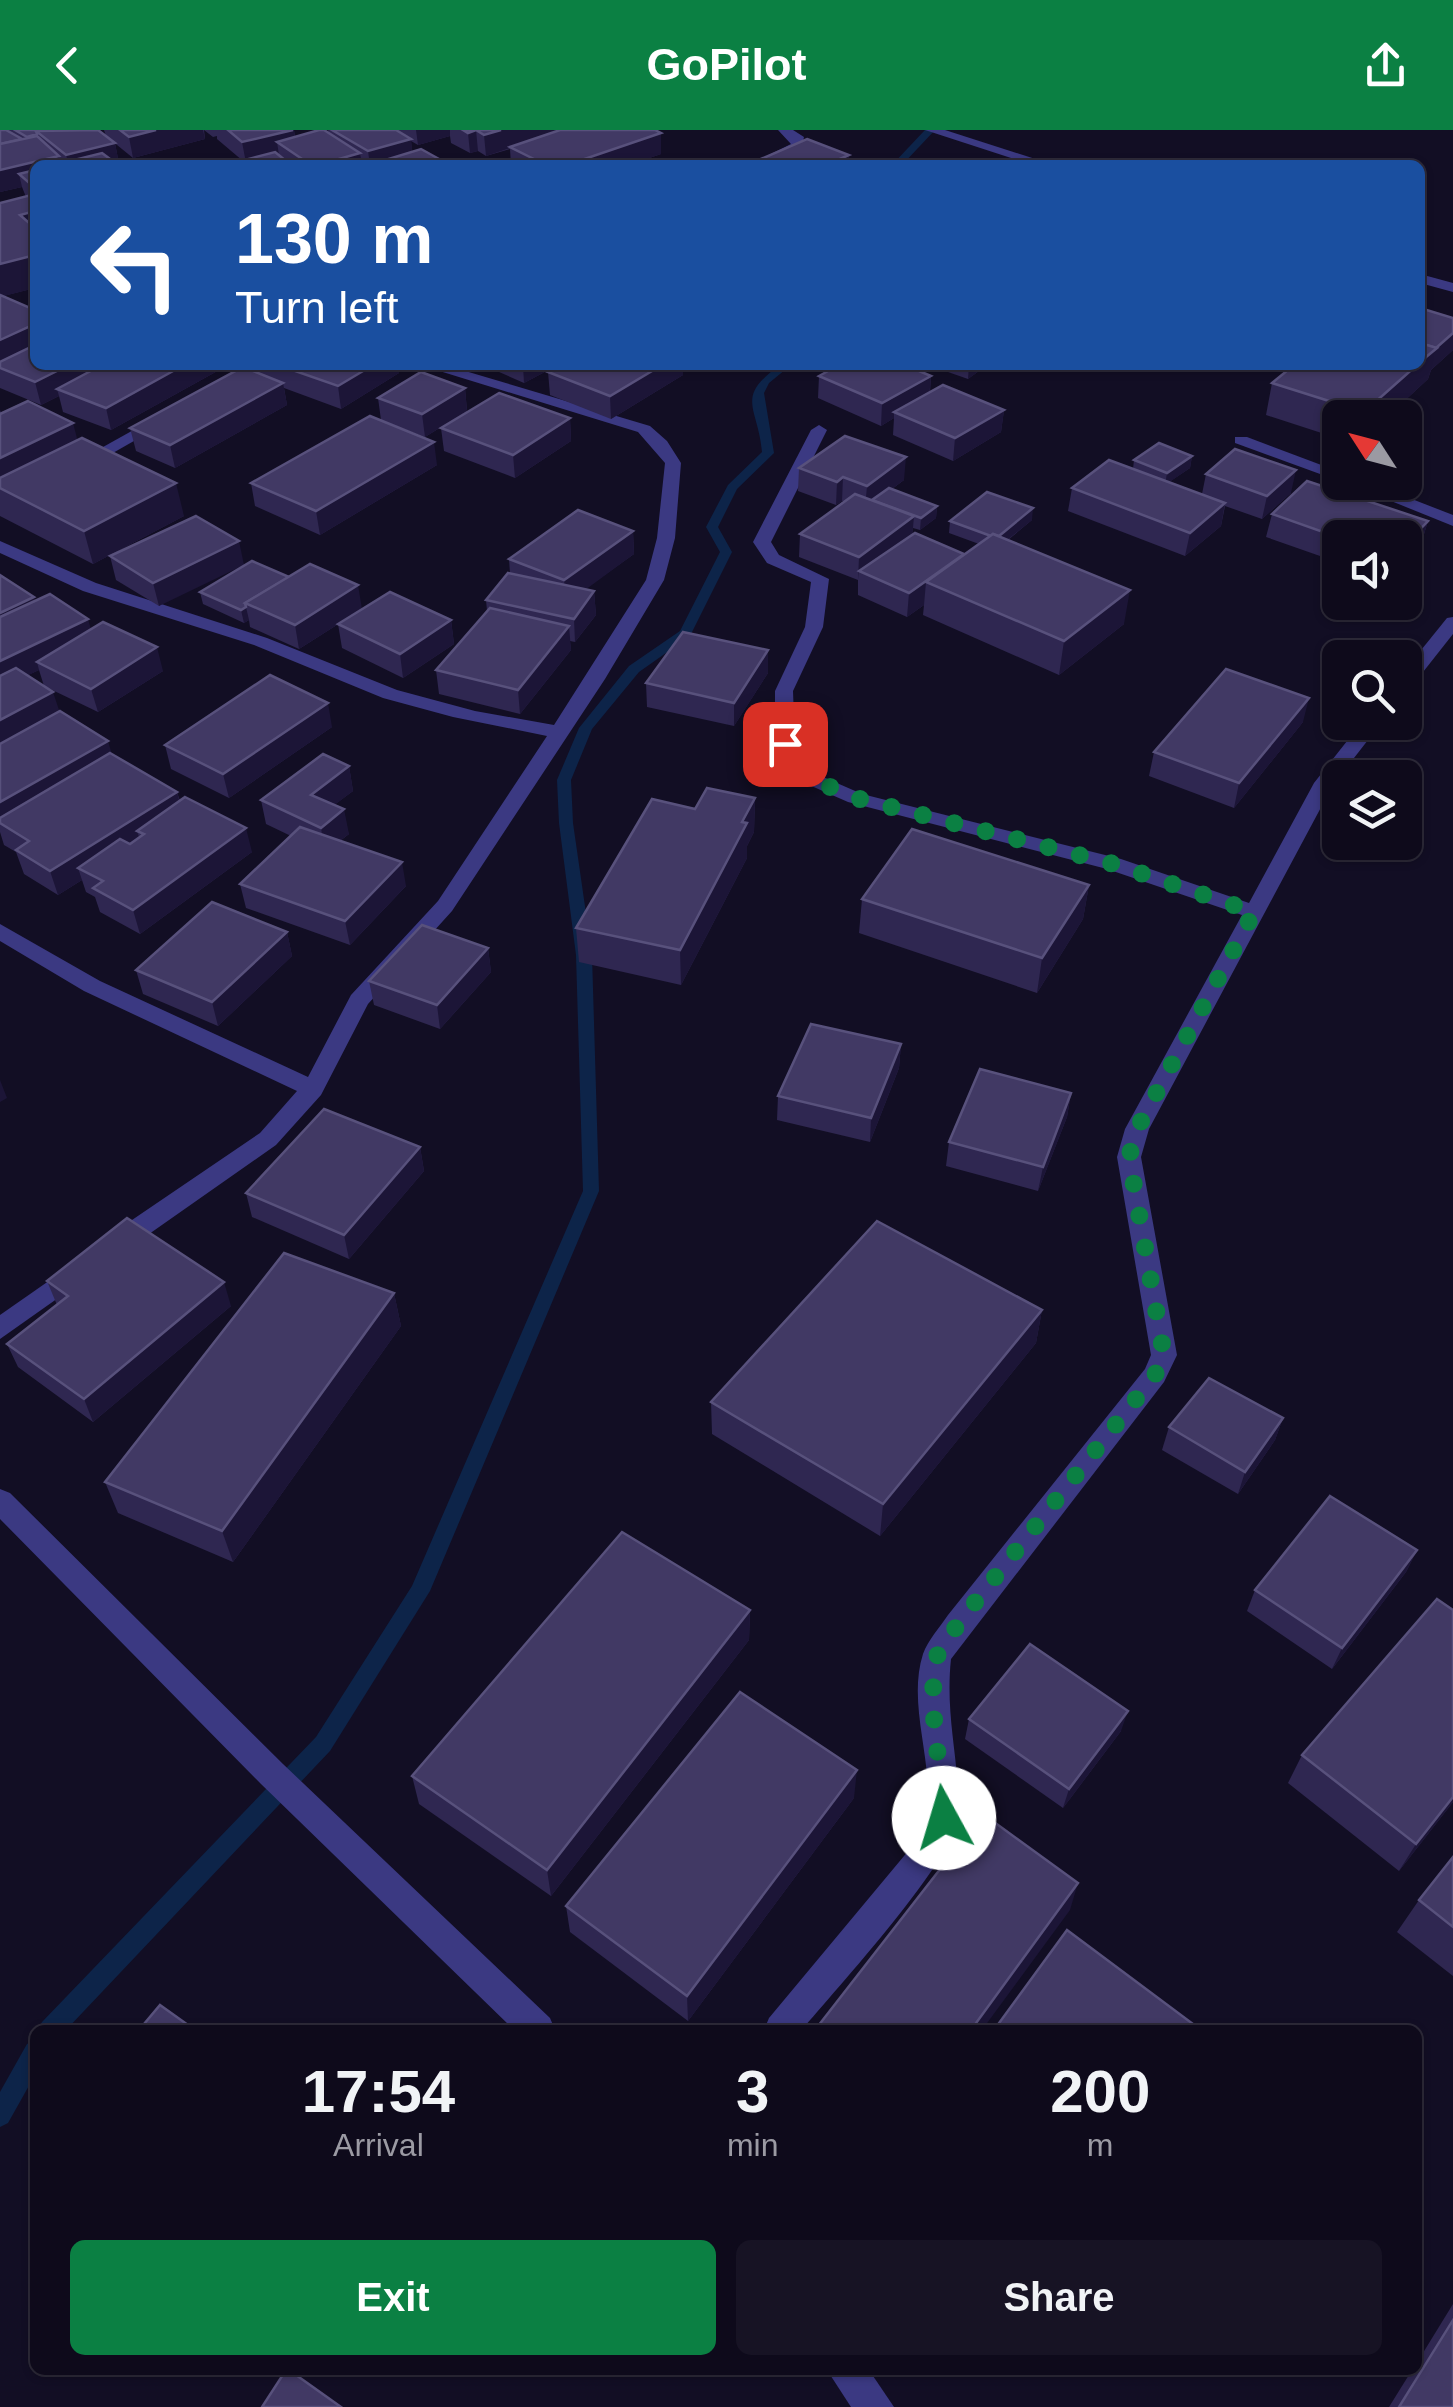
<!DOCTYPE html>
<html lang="en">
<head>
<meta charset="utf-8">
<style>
	:root { --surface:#0e0a1b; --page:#171324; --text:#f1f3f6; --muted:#9b9aa3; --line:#2e2b3a; --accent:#0b8043 }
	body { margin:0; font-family:Arial,sans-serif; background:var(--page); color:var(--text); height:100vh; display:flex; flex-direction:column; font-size:38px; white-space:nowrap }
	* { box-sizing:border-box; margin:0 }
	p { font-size:32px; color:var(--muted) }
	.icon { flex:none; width:55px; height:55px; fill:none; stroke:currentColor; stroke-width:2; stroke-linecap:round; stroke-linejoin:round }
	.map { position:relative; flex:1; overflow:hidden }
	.drawer { position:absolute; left:30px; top:1895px; width:1392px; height:350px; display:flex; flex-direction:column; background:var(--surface); border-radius:15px; box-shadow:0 2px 8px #0004,0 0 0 2px var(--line) }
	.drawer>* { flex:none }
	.hud { position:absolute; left:30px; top:30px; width:1395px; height:210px; border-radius:15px; box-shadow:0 2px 8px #0004,0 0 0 2px var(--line); background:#1a4fa0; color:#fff; overflow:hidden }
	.needle { width:65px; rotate:306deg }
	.buttons { position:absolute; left:1322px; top:270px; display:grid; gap:20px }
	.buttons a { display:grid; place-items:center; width:100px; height:100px; border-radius:15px; background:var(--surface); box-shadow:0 2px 8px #0004,0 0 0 2px var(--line); font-size:50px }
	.pin { position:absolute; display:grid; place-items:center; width:85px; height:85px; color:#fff; margin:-42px; border-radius:20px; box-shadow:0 5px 15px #0006 }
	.me { position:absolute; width:110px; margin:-55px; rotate:354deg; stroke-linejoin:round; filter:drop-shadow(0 0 8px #0008) }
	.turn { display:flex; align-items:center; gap:35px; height:210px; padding:0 40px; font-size:45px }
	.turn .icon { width:130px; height:130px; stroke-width:2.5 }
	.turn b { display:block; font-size:70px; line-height:85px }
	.eta { display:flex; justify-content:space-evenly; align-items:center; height:170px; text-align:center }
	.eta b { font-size:60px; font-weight:700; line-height:70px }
	.cta { display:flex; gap:20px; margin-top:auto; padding:20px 40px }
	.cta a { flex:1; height:115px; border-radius:15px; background:var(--accent); color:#fff; font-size:40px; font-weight:700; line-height:115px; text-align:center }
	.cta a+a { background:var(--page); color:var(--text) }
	header { display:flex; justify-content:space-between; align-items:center; height:130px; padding:0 40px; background:var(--accent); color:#fff; font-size:45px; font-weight:700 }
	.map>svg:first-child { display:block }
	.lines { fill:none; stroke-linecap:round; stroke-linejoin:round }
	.stream { fill:#0d2449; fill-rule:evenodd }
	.minor { fill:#3b3982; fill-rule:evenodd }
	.wall { fill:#2f2751; fill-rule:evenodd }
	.shaded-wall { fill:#1c1537 }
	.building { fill:#413964; stroke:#58517c; stroke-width:2.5 }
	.route { stroke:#0b8043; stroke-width:18; stroke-dasharray:0 32.4 }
</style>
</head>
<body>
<header><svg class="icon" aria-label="back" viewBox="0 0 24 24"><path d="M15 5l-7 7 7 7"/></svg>GoPilot<svg class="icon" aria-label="share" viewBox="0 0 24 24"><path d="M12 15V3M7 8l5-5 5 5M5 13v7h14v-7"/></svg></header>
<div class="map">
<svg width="1453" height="2277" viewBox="0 0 1453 2277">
	<rect width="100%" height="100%" fill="#120e24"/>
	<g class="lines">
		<!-- stream -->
		<g class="stream">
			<polygon points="925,0 935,0 902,35 892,35"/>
			<path d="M780 235H791L769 253 764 263 774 323 737 359 718 397 732 422 690 506 639 542 592 599 571 650 573 693 592 825 599 1061 430 1461 330 1621 66 1900H38L42 1892 316 1607 412 1456 583 1061 576 825 559 693 557 650 579 598 629 536 680 501 720 422 706 397 728 355 762 322C758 276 734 268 780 235Z"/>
			<polygon points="35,1910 35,1945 8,1993 0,1997 0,1962 27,1914"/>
		</g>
		<!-- minor -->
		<g class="minor">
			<polygon points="778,0 793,0 804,7 801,19 767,35 749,35 791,14"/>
			<polygon points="925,0 945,0 1054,35 1033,35"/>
			<polygon points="1420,144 1453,153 1453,162 1420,153"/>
			<polygon points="420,235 445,235 650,296 667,311 681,333 675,408 664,450 605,549 452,781 368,874 321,965 276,1015 122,1123 104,1123 101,1116 104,1109 260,1003 297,961 84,861 0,811 0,794 100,851 308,947 351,865 438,771 547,606 453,587 383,568 254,515 83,461 0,423 0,411 96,453 267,508 397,560 475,581 554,595 646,450 657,408 665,333 638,302"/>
			<polygon points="155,288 169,291 83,340 69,336"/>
			<path d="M819 295 827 300 771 412 779 425 829 449 823 497 793 561 795 615 814 643 862 664 1121 729 1249 773 1314 653 1362 592H1382L1333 655 1149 999 1141 1027 1177 1225 1164 1252 951 1529C945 1585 959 1629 959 1683 959 1726 834 1861 802 1900H764L769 1888 919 1708C945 1652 904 1584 923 1524 928 1510 940 1497 948 1485L1145 1239 1151 1225 1117 1027 1125 999 1242 785 1107 739 848 672 800 651 775 615V561L805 497 811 452 767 433 753 412 811 300Z"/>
			<polygon points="1235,307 1247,307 1340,342 1342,352 1235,313"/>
			<polygon points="1344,352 1368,352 1453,385 1453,396"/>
			<polygon points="1453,487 1453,504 1412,556 1405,558 1405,540 1447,488"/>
			<polygon points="76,1132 85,1135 89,1142 85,1149 0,1209 0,1185"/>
			<polygon points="0,1359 10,1363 283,1634 550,1888 555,1900 514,1900 261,1654 0,1389"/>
			<polygon points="827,2240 869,2240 894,2277 851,2277"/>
		</g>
	</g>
	<!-- wall -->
	<g class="wall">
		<polygon points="0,0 98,0 115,13 119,34 35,35 35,158 3,166 35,235 220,235 221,239 111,300 63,282 59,266 41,275 0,258 0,73 26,67 22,57 0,62"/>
		<polygon points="104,0 294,0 295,7 329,3 328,0 655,0 661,24 629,35 511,35 510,19 486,26 478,21 470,23 451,13 450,6 418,15 411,11 412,21 448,35 226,35 243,31 217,9 217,6 213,7 204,0 205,9 133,28 106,6"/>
		<polygon points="849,25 848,35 761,35 761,29"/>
		<polygon points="1453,188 1453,220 1431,240 1428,249 1386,288 1340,288 1340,309 1266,285 1272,253"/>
		<polygon points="255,235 398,235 399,243 341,279 284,258 287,275 175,338 136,321 130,298 256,242"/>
		<polygon points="483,235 558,235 524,253"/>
		<polygon points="560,235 683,235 683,245 611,289 550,265 548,242"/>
		<polygon points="928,235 987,235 968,249"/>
		<polygon points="819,246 931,246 930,262 1004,280 1001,302 953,331 893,305 894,288 881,296 818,268"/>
		<polygon points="465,258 467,281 425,307 383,291 437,335 320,405 255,376 251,353 381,290 378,268"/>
		<polygon points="0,280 1,283 77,310 184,386 93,434 0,386"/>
		<polygon points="570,288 571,311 515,348 444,321 441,298"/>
		<polygon points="1192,326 1190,338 1169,352 1202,364 1206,344 1291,363 1262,389 1225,376 1221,396 1185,426 1068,381 1072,358 1133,339 1134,330"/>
		<polygon points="799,338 904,350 892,359 937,376 936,388 920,400 913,398 912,405 964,425 979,414 949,403 950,391 1032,390 1008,410 1124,494 1059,545 923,485 924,475 907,487 858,465 858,450 799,427 800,404 844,371 842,371 836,375 798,361"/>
		<polygon points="1307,351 1428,391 1421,414 1405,431 1405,408 1340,408 1340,433 1266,407 1272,384"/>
		<polygon points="633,401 634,424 585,459 594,461 596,485 575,512 570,511 571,520 520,584 439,564 436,540 487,481 486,470 510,444 509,429"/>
		<polygon points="239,411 159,476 116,450 110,426"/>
		<path d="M0 445 35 471 91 499 163 541 98 582 46 557 59 581 112 624 177 662 180 671 252 722 140 804 100 782 95 767 86 762 82 750 58 765 24 744 16 722 4 715 0 702ZM39 540 44 556 28 545Z"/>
		<polygon points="200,462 362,479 299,519 250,497 249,490 244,493 203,474"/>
		<polygon points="451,490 454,514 403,548 342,518 338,494"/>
		<polygon points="768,543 734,596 647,577 646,553"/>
		<polygon points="1303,592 1234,678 1149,646 1154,622"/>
		<polygon points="332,597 229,668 171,639 165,615"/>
		<polygon points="349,636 353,661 334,675 349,704 340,711 406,756 350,815 246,778 240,754 291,706 266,694 261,670"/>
		<polygon points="755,668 754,702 747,716 747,728 681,855 579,832 576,798 695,679"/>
		<polygon points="1089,755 1083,789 1037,863 859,803 862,769"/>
		<polygon points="287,802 292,826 218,896 143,864 136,840"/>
		<polygon points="488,818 491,842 440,899 374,875 369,851"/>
		<polygon points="901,914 899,938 870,1012 777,990 778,966"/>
		<polygon points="1071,963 1067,987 1038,1061 946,1036 949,1012"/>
		<polygon points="420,1017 424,1041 349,1129 252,1087 246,1063"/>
		<polygon points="47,1151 231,1176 93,1292 18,1237 7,1214 57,1175"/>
		<polygon points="394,1163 401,1196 233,1432 118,1383 105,1352"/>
		<polygon points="1042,1180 1036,1213 880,1406 712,1304 711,1272"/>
		<polygon points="1283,1288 1275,1310 1238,1364 1162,1320 1169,1297"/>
		<polygon points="1417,1420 1406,1442 1332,1539 1247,1481 1255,1460"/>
		<polygon points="750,1480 749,1510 551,1766 419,1674 412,1646"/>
		<polygon points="969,1589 1121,1601 1063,1678 965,1609"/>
		<polygon points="1302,1625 1453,1672 1399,1741 1288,1653"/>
		<polygon points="854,1668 688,1891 570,1802 566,1776"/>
		<polygon points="1453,1727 1453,1846 1397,1802 1419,1770"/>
		<polygon points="1453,2174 1453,2277 1389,2277 1412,2240 1418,2240 1418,2231"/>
	</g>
	<!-- shaded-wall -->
	<g class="shaded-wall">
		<polygon points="156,0 203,0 205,9 133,28 129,7"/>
		<polygon points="294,0 297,20 277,12 279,25 246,33 242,12"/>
		<polygon points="416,0 450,0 450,6 418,15"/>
		<polygon points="476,0 478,21 470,23 468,3"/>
		<polygon points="501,0 571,0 510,17 510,18 486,26 484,5"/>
		<polygon points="661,3 661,24 629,35 567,35"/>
		<polygon points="411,9 413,30 370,35 368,21"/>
		<polygon points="115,13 119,34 69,35 66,25"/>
		<polygon points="360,23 362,35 318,35"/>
		<polygon points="849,25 848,35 826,35"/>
		<polygon points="59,26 61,35 35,35 35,54 19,44 22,57 0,62 0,40"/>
		<polygon points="35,81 35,113 20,85"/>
		<polygon points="35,125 35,158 0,167 0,134"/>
		<polygon points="35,194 35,219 0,235 0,210"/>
		<polygon points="1453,203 1453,220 1431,240 1428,249 1386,288 1363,288 1364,282 1417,235 1420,235 1420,232"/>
		<polygon points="69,235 99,235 101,244 57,259 59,266 41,275 35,252"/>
		<polygon points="184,235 220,235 221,239 111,300 106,278"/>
		<polygon points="373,235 398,235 399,243 341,279 338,256"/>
		<polygon points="523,235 558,235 524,253"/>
		<polygon points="662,235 683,235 683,245 611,289 610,266"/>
		<polygon points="969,235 987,235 968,249"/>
		<polygon points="931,246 929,268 894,282 894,288 881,296 882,273"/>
		<polygon points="283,253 287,275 175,338 170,315"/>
		<polygon points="465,258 467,281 425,307 422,284"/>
		<polygon points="1004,280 1001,302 953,331 955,308"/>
		<polygon points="570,288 571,311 515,348 513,325"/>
		<polygon points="73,293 79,316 0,354 0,328"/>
		<polygon points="434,312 437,335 320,405 316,381"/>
		<polygon points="1192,326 1190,338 1165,355 1167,343"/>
		<polygon points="906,327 904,350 865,379 867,356"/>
		<polygon points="1296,340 1291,363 1262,389 1267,366"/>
		<polygon points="843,347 842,371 836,375 837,352"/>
		<polygon points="176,353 184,386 93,434 84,401"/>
		<polygon points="1225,373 1221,396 1185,426 1190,403"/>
		<polygon points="937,376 936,388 920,400 921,388"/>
		<polygon points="1033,378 1032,390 995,420 997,408"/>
		<polygon points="914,386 912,409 859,441 858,450 859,427"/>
		<polygon points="1428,391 1421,414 1405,431 1405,415"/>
		<polygon points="633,401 634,424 566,474 564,450"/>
		<polygon points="239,411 244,435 159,476 153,453"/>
		<polygon points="964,424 926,452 924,475 907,487 909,463"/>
		<polygon points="358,455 362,479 299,519 295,495"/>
		<polygon points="1130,460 1124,494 1059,545 1064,511"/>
		<polygon points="594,461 596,485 575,512 574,489"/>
		<polygon points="34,467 41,491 0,510 0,483"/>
		<polygon points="246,477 249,490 244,493 241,480"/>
		<polygon points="88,489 95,513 37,532 39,540 0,559 0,531"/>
		<polygon points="451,490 454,514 403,548 400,524"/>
		<polygon points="569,496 571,520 520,584 518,560"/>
		<polygon points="157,517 163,541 98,582 91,559"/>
		<polygon points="768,520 768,543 734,596 734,573"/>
		<polygon points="53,562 61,586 0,618 0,590"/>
		<polygon points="1309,568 1303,592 1234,678 1239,653"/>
		<polygon points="328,573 332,597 229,668 223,644"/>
		<polygon points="108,611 115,635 0,693 0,672"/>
		<polygon points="349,636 353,661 316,689 311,665"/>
		<polygon points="177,662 183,686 144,704 137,701 141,713 78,738 82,750 58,765 50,741"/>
		<polygon points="755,668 754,702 747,716 747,728 681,855 680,820"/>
		<polygon points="344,679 349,704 325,722 321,698"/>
		<polygon points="246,698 252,722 140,804 133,780"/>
		<polygon points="402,732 406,756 350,815 345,791"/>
		<polygon points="1089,755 1083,789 1037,863 1042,828"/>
		<polygon points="287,802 292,826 218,896 212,872"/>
		<polygon points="488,818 491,842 440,899 437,875"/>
		<polygon points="901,914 899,938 870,1012 871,988"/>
		<polygon points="0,950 7,968 0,972"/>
		<polygon points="1071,963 1067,987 1038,1061 1043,1037"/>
		<polygon points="420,1017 424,1041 349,1129 344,1105"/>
		<polygon points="224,1152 231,1176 93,1292 84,1269"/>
		<polygon points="394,1163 401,1196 233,1432 222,1401"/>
		<polygon points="1042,1180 1036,1213 880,1406 883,1374"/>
		<polygon points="1283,1288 1275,1310 1238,1364 1245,1342"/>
		<polygon points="1417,1420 1406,1442 1332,1539 1342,1518"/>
		<polygon points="750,1480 749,1510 551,1766 547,1740"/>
		<polygon points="1128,1581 1121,1601 1063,1678 1069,1659"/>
		<polygon points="857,1640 854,1668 688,1891 687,1866"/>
		<polygon points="1453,1667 1453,1672 1399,1741 1416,1714"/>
		<polygon points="1078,1753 1070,1780 982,1900 971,1900"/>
	</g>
	<!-- building -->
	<g class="building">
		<polygon points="0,0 6,0 22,9 0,14"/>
		<polygon points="15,0 39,0 36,1 37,4 27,7"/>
		<polygon points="98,0 115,13 66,25 36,1"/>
		<polygon points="120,0 156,0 129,7"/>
		<polygon points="228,0 293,0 242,12"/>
		<polygon points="319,0 324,0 360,23 318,35 311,35 277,12"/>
		<polygon points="332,0 396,0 411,9 368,21"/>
		<polygon points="463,0 501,0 484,5 476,0 468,3"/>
		<polygon points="560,0 655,0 661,3 567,35 546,35 510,17"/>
		<polygon points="37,6 59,26 0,40 0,14"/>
		<polygon points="807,9 849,25 826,35 778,35 761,29"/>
		<polygon points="421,19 448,34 369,35"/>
		<polygon points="275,22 291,35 226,35"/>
		<polygon points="102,23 110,29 91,34 93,35 54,35"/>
		<polygon points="493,31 502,35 481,35"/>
		<polygon points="35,40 35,58 19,44"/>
		<polygon points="35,64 35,81 20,85 35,98 35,125 0,134 0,73"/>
		<polygon points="0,165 35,180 35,194 0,210"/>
		<polygon points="1420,178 1453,188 1453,203 1436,218 1420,213"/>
		<polygon points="1420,213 1437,218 1420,232"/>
		<polygon points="35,215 35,235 69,235 35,252 0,238 0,232"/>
		<polygon points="102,235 184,235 106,278 57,259"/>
		<polygon points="278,235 373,235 338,256"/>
		<polygon points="560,235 662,235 610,266 548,242"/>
		<polygon points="839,235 905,235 931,246 882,273 819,246"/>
		<polygon points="1294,235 1417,235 1364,282 1272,253"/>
		<polygon points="243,237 283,253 170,315 130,298"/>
		<polygon points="421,242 465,258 422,284 378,268"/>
		<polygon points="943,255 1004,280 955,308 894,282"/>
		<polygon points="499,263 570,288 513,325 441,298"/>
		<polygon points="28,271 73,293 0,328 0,284"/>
		<polygon points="370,286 434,312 316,381 251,353"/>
		<polygon points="845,306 906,327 867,356 843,347 837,352 799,338"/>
		<polygon points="82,308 176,353 84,401 0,358 0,348"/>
		<polygon points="1159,313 1192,326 1167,343 1134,330"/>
		<polygon points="1235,319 1296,340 1267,366 1206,344"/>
		<polygon points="1109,330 1225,373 1190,403 1072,358"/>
		<polygon points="1307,351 1428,391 1405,415 1405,408 1340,408 1272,384"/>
		<polygon points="889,358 937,376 921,388 872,370"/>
		<polygon points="987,362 1033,378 999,406 993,404 991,406 950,391"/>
		<polygon points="855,364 914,386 859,427 800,404"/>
		<polygon points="578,380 633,401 564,450 509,429"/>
		<polygon points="196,386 239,411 153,453 110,426"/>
		<polygon points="915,403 964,424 909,463 859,441"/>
		<polygon points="993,404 1130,460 1064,511 926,452"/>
		<polygon points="252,431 289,447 245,473 246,477 241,480 200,462"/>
		<polygon points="310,434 358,455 295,495 245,473"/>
		<polygon points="508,443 594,461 574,489 486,470"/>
		<polygon points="0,445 34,467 0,483"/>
		<polygon points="390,462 451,490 400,524 338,494"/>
		<polygon points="50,464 88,489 0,531 0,487"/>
		<polygon points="490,478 569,496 518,560 436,540"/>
		<polygon points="103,492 157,517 91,559 37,532"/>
		<polygon points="683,502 768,520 734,573 646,553"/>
		<polygon points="16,538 53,562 0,590 0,546"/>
		<polygon points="1226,539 1309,568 1239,653 1154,622"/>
		<polygon points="270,545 328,573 223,644 165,615"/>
		<polygon points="60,581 108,611 0,672 0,614"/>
		<polygon points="110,623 177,662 50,741 16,720 29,711 0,693 0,688"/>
		<polygon points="323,624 349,636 311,665 344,679 321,698 261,670"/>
		<polygon points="707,658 755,668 742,692 747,693 680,820 576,798 652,669 695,679"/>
		<polygon points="185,667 246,698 133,780 93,758 103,751 78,738 120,709 130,714 144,704 137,701"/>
		<polygon points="300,697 402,732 345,791 240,754"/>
		<polygon points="912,699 1089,755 1042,828 862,769"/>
		<polygon points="212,772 287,802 212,872 136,840"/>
		<polygon points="422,795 488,818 437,875 369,851"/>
		<polygon points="811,894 901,914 871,988 778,966"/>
		<polygon points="980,939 1071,963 1043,1037 949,1012"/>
		<polygon points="324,979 420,1017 344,1105 246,1063"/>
		<polygon points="127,1088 224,1152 84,1269 7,1214 68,1166 47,1151"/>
		<polygon points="877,1091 1042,1180 883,1374 711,1272"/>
		<polygon points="284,1123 394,1163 222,1401 105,1352"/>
		<polygon points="1209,1248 1283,1288 1245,1342 1169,1297"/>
		<polygon points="1330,1366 1417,1420 1342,1518 1255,1460"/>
		<polygon points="622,1402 750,1480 547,1740 412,1646"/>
		<polygon points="1437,1469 1453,1480 1453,1667 1416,1714 1302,1625"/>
		<polygon points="1030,1514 1128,1581 1069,1659 969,1589"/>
		<polygon points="740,1562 857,1640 687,1866 566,1776"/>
		<polygon points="983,1684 1078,1753 971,1900 815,1900"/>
		<polygon points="1453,1727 1453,1797 1419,1770"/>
		<polygon points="1067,1800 1197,1897 1195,1900 994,1900"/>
		<polygon points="160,1875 195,1900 139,1900"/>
		<polygon points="1453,2190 1453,2277 1399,2277"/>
		<polygon points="286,2240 289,2240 341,2277 262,2277"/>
	</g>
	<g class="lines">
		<!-- route -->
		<polyline class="route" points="785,614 807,647 856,668 1114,734 1254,782 1137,999 1129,1027 1164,1225 1155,1245 958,1494 937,1526 932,1568 944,1688"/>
	</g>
</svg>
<div class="buttons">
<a><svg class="needle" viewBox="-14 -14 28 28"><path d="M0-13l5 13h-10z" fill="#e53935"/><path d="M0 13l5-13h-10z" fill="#9b9aa3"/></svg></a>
<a><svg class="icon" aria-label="sound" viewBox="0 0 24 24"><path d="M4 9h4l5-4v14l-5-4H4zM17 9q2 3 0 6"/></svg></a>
<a><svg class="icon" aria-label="search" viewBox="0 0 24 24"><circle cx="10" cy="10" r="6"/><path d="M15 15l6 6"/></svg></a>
<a><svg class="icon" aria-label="layers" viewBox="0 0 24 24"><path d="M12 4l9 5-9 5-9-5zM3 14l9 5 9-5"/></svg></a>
</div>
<div class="pin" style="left:785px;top:614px;background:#d93025"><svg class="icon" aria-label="arrive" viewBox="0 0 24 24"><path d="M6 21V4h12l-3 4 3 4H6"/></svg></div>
<svg class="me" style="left:944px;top:1688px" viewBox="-20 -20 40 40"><circle r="19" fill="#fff"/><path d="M0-13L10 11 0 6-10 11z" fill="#0b8043"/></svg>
<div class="hud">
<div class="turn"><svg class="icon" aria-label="left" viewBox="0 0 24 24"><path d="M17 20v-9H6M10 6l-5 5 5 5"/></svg><div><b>130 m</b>Turn left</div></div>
</div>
<section class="drawer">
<div class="eta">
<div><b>17:54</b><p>Arrival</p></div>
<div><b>3</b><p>min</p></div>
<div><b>200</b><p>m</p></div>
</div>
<div class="cta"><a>Exit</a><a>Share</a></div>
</section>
</div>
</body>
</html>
